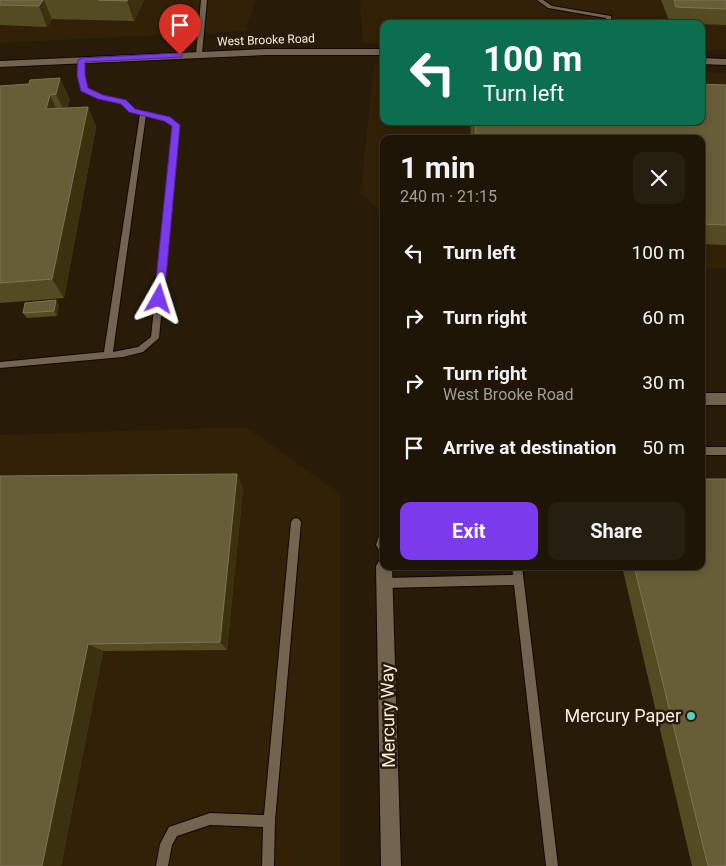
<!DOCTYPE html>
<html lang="en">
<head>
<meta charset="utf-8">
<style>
	:root { --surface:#1e1507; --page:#261e11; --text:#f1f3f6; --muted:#a19f9b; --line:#3c3428; --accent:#7c3aed }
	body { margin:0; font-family:Roboto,sans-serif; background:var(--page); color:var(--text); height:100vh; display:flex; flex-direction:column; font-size:19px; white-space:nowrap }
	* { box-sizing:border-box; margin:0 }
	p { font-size:16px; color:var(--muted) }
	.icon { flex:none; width:28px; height:28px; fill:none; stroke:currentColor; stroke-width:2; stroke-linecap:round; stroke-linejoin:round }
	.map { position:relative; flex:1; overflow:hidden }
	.sheet { position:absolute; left:380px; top:135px; width:325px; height:435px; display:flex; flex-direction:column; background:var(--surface); border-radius:10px; box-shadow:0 2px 8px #0003,0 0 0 1px var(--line) }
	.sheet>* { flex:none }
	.hud { position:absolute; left:380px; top:20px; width:325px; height:105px; border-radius:10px; box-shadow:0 2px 8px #0003,0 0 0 1px var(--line); background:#0b6e4f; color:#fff; overflow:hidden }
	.pin { position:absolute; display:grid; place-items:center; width:42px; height:42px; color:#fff; margin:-51px -21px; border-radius:50% 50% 50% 0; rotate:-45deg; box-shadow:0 0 5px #0007 }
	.pin .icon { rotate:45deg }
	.me { position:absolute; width:55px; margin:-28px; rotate:6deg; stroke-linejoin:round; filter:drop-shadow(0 0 4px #0008) }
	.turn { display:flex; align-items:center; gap:18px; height:105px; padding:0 20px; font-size:22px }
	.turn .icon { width:65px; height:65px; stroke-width:2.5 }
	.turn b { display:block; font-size:35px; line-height:42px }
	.round { display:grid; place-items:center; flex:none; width:52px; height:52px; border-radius:10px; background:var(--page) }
	.headline { display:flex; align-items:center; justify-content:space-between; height:85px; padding:0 20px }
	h1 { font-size:30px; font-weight:700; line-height:38px }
	.button { display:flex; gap:10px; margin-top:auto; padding:10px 20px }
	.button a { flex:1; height:58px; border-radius:10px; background:var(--accent); color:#fff; font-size:20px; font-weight:700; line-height:58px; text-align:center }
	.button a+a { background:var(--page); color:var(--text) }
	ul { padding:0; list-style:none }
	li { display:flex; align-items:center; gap:15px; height:65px; padding:0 20px }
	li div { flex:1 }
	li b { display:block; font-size:19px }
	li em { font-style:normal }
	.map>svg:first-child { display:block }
	.built { fill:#312107 }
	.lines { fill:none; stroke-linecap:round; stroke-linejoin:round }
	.service-casing { stroke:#110600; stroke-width:2 }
	.minor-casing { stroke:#110600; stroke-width:2 }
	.tertiary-casing { stroke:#110600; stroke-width:2 }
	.service { fill:#73644f; fill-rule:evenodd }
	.minor { fill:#73644f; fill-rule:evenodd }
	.tertiary { fill:#73644f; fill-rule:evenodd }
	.wall { fill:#554b22 }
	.shaded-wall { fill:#3c310f }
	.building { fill:#675d37; stroke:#7e7452 }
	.route { fill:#7c3aed; stroke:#51269a }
	.poi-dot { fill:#59cebe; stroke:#281c09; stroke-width:2 }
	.labels { text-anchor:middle; stroke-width:5; stroke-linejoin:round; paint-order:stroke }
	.far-street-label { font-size:12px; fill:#f9f0e5; stroke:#281c09 }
	.near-street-label { font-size:18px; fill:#f9f0e5; stroke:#281c09 }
	.near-poi-label { font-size:18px; fill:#f9f0e5; stroke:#281c09; text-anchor:end }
</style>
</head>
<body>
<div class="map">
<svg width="726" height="866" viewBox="0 0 726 866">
	<rect width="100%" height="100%" fill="#281c09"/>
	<!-- built -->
	<g class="built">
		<polygon points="0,0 256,0 245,31 0,43"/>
		<polygon points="360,0 726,0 726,50 701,50 701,24 384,24 384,44 363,43"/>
		<polygon points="374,63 384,64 384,121 701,121 701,72 726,73 726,268 701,269 701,139 384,139 384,215 361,193 361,189"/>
		<polygon points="246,427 340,494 340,866 0,866 0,435"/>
	</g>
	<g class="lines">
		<defs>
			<g id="service">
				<polygon points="201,0 207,0 202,54 199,56 196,54"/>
				<polygon points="537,0 543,0 552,6 611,16 612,24 606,24 606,18 548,8"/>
				<path d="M81 58 84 60V75L87 88 102 96 125 101 134 109 169 118 179 125 159 338 143 352 123 357 0 368V362L104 352 140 114 130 111 121 103 98 98 82 90 78 75V60ZM146 115 165 120 173 126 151 337 138 347 113 352Z"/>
				<rect x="701" y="447" width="25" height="8"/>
				<polygon points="296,518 299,519 301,522 275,821 274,866 262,866 263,827 210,825 177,836 172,845 168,866 156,866 160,844 169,827 210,813 264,815 291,522 293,519"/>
				<polygon points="512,566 522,566 558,866 546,866 514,585 384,588 380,587 379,583 380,579 384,578 513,575"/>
			</g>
			<g id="minor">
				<rect x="701" y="393" width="25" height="12"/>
				<polygon points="384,534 384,552 379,550 376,545 379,536"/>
				<polygon points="384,559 384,566 392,566 401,866 381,866 376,566 379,561"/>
			</g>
			<g id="tertiary">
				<polygon points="265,49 384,49 384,55 265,55 0,67 0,61"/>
				<polygon points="701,58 726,59 726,65 701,64"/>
			</g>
		</defs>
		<!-- service casing -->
		<use href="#service" class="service-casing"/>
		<!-- minor casing -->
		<use href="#minor" class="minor-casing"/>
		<!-- tertiary casing -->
		<use href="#tertiary" class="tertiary-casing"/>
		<!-- service -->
		<use href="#service" class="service"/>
		<!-- minor -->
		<use href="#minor" class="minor"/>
		<!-- tertiary -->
		<use href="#tertiary" class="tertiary"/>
	</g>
	<!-- wall -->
	<g class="wall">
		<polygon points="0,0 144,0 134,21 52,19 47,27 0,25"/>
		<polygon points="661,0 726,0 726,25 670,23"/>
		<polygon points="29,84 70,99 67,108 88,107 96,127 64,298 0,303 0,86"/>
		<polygon points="726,85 726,245 701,244 701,139 471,139 470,121 701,121"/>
		<polygon points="56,300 59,305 57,316 27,318 23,313"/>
		<polygon points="0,476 243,488 227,650 103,651 61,866 0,866"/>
		<polygon points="622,566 701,566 726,866 692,866"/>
	</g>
	<!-- shaded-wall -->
	<g class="shaded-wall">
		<polygon points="43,0 44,0 52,19 47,27 39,6"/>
		<polygon points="128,0 144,0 134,21 127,1"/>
		<polygon points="60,78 70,99 66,115 56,94"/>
		<polygon points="50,95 60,116 46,109"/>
		<polygon points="88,107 96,127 64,298 52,279"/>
		<polygon points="56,300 59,305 57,316 54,311"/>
		<polygon points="237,474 243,488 227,650 220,642"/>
		<polygon points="88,644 103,651 61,866 42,866"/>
	</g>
	<!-- building -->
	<g class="building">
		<polygon points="0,0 43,0 39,6 0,5"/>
		<polygon points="98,0 128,0 127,1"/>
		<polygon points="674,0 726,0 726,9 676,7"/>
		<polygon points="60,78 56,94 50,95 46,109 88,107 52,279 0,283 0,86 29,84 30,80"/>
		<polygon points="701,84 726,85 726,225 701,224 701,139 476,139 475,121 701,121"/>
		<polygon points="56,300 54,311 23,313 25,303"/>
		<polygon points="237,474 220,642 88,644 42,866 0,866 0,476"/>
		<polygon points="701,479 726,479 726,866 708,866 634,566 701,566"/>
	</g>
	<!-- route -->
	<polygon class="route" points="180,53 182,54 182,57 85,62 85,75 88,88 103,95 126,100 135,109 170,117 180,125 164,299 159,303 154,299 172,126 164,121 129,112 121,104 98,99 81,91 77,75 78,60 81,58"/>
	<!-- markers -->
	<circle class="poi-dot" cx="691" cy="716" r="5"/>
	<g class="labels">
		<!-- far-street labels -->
		<g class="far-street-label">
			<text transform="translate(266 40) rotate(-2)" y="4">West Brooke Road</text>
		</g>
		<!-- near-street labels -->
		<g class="near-street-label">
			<text transform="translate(388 716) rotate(-91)" y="6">Mercury Way</text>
		</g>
		<!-- near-poi labels -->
		<g class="near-poi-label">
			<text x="681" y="722">Mercury Paper</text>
		</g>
	</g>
</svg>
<div class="pin" style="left:180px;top:55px;background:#d93025"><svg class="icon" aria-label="arrive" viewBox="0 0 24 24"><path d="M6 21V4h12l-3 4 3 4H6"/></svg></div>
<svg class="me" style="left:159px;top:299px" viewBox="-20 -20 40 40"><path d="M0-17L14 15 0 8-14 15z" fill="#7c3aed" stroke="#fff" stroke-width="4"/></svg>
<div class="hud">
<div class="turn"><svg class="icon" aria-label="left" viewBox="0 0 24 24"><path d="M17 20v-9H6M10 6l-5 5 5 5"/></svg><div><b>100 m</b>Turn left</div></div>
</div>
<section class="sheet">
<div class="headline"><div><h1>1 min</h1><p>240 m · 21:15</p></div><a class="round"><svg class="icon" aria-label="close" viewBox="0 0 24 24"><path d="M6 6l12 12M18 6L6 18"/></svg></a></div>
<ul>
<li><svg class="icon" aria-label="left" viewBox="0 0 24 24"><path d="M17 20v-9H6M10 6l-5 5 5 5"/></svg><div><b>Turn left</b></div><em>100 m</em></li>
<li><svg class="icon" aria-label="right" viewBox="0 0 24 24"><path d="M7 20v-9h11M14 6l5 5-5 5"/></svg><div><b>Turn right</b></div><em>60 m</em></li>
<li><svg class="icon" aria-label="right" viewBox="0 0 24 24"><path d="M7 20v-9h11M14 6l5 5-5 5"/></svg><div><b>Turn right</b><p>West Brooke Road</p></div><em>30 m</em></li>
<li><svg class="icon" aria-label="arrive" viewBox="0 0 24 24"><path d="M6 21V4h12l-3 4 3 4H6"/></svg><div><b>Arrive at destination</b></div><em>50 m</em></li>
</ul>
<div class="button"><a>Exit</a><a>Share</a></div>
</section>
</div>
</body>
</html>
